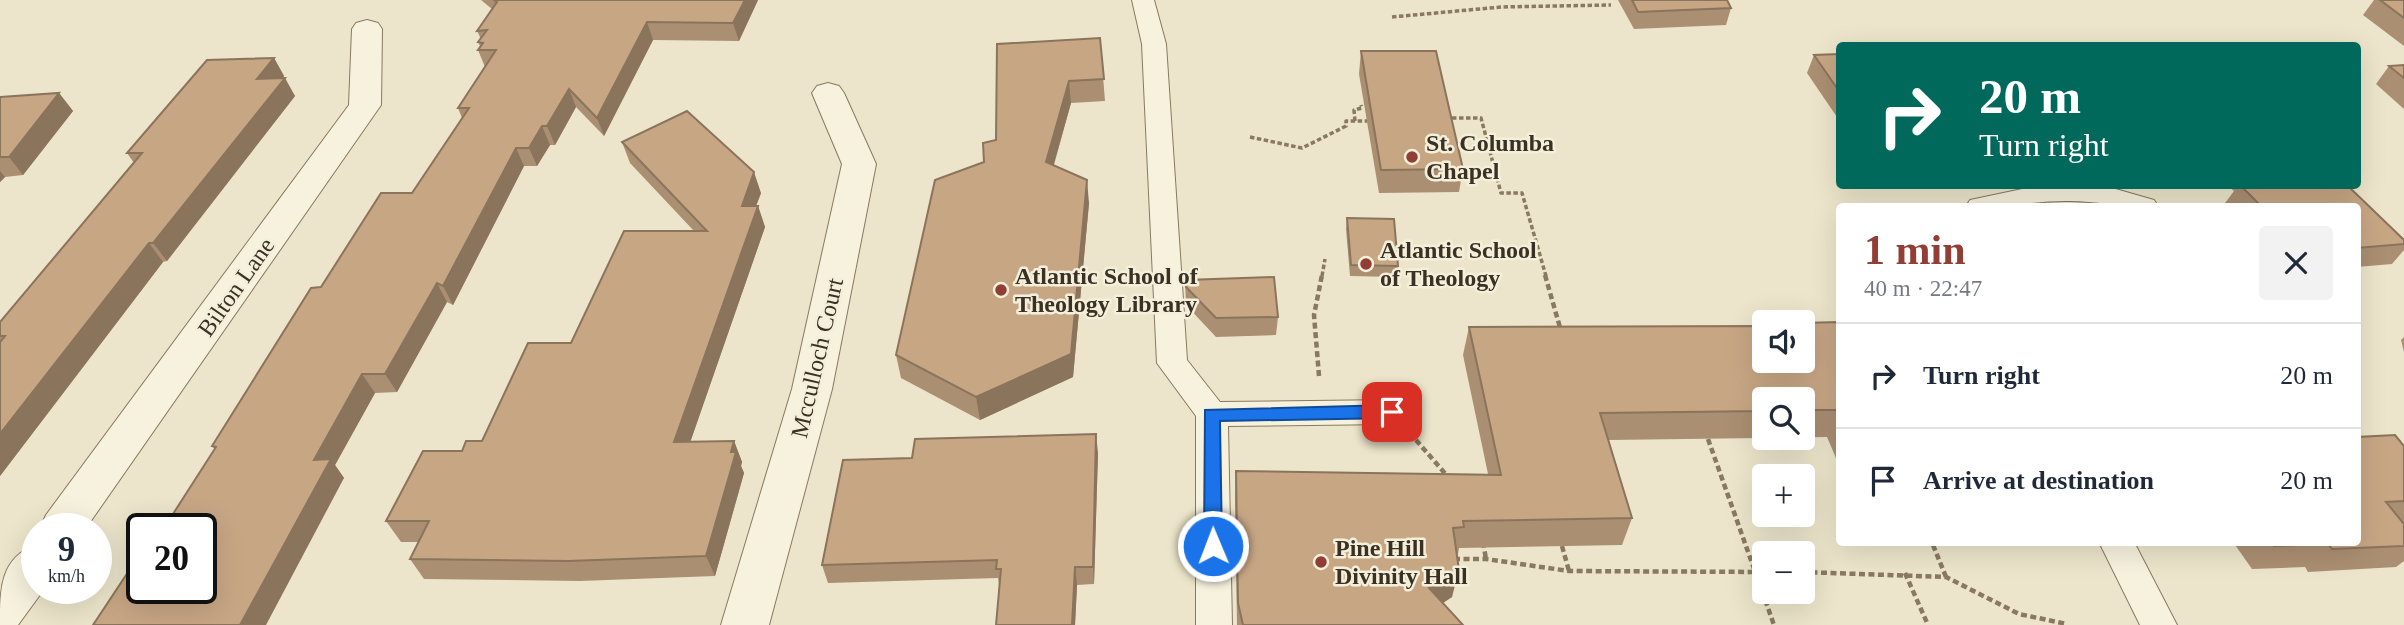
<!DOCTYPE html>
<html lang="en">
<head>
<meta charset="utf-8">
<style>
	:root { --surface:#fff; --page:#f2f2f3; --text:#1f2937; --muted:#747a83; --line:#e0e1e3; --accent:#923d35 }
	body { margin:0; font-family:"Times New Roman",serif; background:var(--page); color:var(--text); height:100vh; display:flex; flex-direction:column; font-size:26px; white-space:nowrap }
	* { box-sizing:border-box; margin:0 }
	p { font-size:23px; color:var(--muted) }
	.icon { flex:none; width:38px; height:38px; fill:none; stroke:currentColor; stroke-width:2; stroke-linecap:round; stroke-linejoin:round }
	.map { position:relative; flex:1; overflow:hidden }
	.details { position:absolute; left:1836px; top:203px; width:525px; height:343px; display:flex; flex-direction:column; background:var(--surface); border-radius:7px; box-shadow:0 7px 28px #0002 }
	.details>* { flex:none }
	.hud { position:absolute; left:1836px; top:42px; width:525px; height:147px; border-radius:7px; box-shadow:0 7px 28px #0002; background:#00695c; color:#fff; overflow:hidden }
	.buttons { position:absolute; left:1752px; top:310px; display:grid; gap:14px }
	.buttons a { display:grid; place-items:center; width:63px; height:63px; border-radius:7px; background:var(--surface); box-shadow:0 7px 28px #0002; font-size:35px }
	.speed { position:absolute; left:21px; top:513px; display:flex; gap:14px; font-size:35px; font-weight:700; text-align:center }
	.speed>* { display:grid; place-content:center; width:91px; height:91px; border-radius:50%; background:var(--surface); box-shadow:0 7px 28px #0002; line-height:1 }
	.speed small { font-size:18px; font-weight:400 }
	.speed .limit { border:4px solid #111; border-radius:10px; background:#fff; color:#111 }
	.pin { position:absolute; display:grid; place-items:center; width:60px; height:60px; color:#fff; margin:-30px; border-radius:14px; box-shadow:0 4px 10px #0006 }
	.me { position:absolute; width:77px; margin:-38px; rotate:359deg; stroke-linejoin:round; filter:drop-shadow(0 0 5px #0008) }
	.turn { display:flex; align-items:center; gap:24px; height:147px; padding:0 28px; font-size:32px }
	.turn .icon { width:91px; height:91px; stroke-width:2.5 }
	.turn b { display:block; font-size:49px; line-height:60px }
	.round { display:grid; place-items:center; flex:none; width:74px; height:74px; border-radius:7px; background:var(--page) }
	.overview { display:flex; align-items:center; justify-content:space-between; height:119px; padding:0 28px }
	h1 { font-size:42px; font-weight:800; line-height:52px; color:var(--accent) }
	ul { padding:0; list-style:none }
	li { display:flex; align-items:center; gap:21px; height:105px; padding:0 28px; border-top:2px solid var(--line) }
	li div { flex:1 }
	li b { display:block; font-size:26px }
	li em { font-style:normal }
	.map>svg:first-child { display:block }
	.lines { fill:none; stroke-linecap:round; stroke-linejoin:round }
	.service-casing { stroke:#887960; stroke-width:2 }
	.minor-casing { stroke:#887960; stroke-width:2 }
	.path-far1 { stroke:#887960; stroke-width:3.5; stroke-dasharray:4.5 2.5; stroke-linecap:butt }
	.path { stroke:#887960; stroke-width:4.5; stroke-dasharray:6 3.5; stroke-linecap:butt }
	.service { fill:#f7f2de; fill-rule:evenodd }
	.minor { fill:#f7f2de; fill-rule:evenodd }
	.wall { fill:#ab8f72; fill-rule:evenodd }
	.shaded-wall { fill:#8b745c }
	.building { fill:#c7a684; stroke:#8b745c; stroke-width:2 }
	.route { fill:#1a73e8; stroke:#114b97; stroke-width:2 }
	.poi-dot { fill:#923d35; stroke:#f4efda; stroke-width:2.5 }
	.labels { text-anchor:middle; stroke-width:5; stroke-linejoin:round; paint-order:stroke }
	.poi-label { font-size:24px; font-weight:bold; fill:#3a3023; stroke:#f4efda; text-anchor:start }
	.street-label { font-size:24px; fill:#3a3023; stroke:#f4efda }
</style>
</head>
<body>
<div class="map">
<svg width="2404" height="625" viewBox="0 0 2404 625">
	<rect width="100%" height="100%" fill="#ece5cb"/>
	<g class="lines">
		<defs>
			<g id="service">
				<polygon points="1132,0 1154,0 1166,44 1187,360 1220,402 1392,400 1403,403 1408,412 1403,421 1392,424 1228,426 1232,625 1196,625 1196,416 1157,363 1142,44"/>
				<path d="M2036 186H2105L2154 200 2158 206C2127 209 2096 200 2065 201 2032 201 1999 209 1966 206L1970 200Z"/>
				<polygon points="2099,542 2134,542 2177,625 2140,625"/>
			</g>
			<g id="minor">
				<polygon points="367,20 378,23 382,29 381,105 86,528 40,528 46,515 349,105 352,29 356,23"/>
				<polygon points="828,83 839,86 844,93 876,164 832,389 769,625 721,625 792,389 842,164 812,93 817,86"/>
				<path d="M37 544V588H45L18 625H0C0 588 0 558 37 544Z"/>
			</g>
		</defs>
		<!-- service casing -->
		<use href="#service" class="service-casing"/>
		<!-- minor casing -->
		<use href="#minor" class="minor-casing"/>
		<!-- path-far1 -->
		<g class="path-far1">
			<polyline points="1392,17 1501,7 1611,5"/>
			<polyline points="1445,118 1481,118 1501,193 1522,193 1546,276"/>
			<polyline points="1355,121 1354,110 1362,108 1361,105"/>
			<polyline points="1250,137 1302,148 1346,126 1346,121 1367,121"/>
			<polyline points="1322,276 1325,259"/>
		</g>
		<!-- path -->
		<g class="path">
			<polyline points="1545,275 1561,331"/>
			<polyline points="1319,376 1314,315 1322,275"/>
			<polyline points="1708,439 1774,625"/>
			<polyline points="1416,440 1449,478"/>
			<polyline points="1483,542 1486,559"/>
			<polyline points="1933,545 1946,577"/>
			<polyline points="1562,546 1569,571"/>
			<polyline points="1454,559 1486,559 1569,571 1764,572"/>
			<polyline points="1802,572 1946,577 2019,614 2067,624"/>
			<polyline points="1905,573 1928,625"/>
		</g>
		<!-- service -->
		<use href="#service" class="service"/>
		<!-- minor -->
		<use href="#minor" class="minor"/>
	</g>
	<!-- wall -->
	<g class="wall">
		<polygon points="481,0 758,0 739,41 653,40 604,136 576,107 555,145 550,145 537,166 524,166 453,305 447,302 397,392 375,393 335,465 344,478 142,588 215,449 212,446 321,287 412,193 462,118 458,108 485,67 478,50 480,46 478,42 481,39 477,31 492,9"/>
		<polygon points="1618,0 1727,0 1731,8 1726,25 1634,29"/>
		<polygon points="2374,0 2404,0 2404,46 2363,15"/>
		<polygon points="1100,38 1105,101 1071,103 1054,165 1089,203 1073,377 980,420 901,378 896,355 984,162 996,140"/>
		<polygon points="1361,51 1463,169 1459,192 1379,193 1359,74"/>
		<polygon points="1839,54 1839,120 1807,73 1814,55"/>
		<polygon points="274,58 284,76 283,78 295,96 167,261 163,262 0,476 0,322 134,163 127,153"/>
		<polygon points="2404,65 2404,109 2376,84 2389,66"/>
		<polygon points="59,93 73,111 23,175 5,177 0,182 0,97"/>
		<polygon points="622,142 761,193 756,206 758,206 765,227 690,442 734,441 742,462 741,466 744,473 715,576 580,581 424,579 410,559 419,542 401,542 386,521 462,451 482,441 571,343 694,231 630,163"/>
		<polygon points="2228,186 2348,186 2404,240 2404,250 2392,264 2357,267 2357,206 2228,206 2225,203 2234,191"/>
		<polygon points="1347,218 1398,266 1396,277 1350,276 1346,229"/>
		<polygon points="1185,280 1278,317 1276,335 1216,337 1186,305"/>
		<path d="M1839 322V465L1827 437 1609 440 1632 518 1622 545 1459 548 1458 554H1456L1452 597 1443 603 1463 625H1237L1235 498 1236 471 1488 474 1463 355 1469 327 1764 360ZM1764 399H1802V438H1764Z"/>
		<polygon points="2404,337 2404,352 2401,340"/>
		<polygon points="2404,446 2404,523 2403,523 2404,524 2404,561 2396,567 2308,572 2305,567 2252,569 2233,542 2357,542"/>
		<polygon points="1098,453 1094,584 1077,585 1075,625 996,625 999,585 998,578 828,583 822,565"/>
		<polygon points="1873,542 1995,542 1994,544 1874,545"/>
	</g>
	<!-- shaded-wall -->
	<g class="shaded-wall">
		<polygon points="745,0 758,0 739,41 733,23"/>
		<polygon points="647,22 653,40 604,136 597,118"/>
		<polygon points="274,58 284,76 268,97 257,79"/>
		<polygon points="285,78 295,96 167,261 153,243"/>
		<polygon points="1069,81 1071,103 1048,184 1046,162"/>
		<polygon points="569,89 576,107 555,145 547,126"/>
		<polygon points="59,93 73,111 23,175 9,157"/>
		<polygon points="542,126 550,145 537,166 529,148"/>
		<polygon points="516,148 524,166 453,305 443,286"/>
		<polygon points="0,171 5,177 0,182"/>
		<polygon points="754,172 761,193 748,227 742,206"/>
		<polygon points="1087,180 1089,203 1073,377 980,420 976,397"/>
		<polygon points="758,206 765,227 683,463 674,442"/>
		<polygon points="149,243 163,262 0,476 0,434"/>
		<polygon points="437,283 447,302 397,392 385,374"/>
		<polygon points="362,374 375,393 335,465 344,478 266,625 240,625 314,460"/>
		<polygon points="1096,434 1098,453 1094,584 1093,567"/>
		<polygon points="734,441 742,462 741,466 744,473 715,576 706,556"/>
		<polygon points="1075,567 1077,585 1075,625 1072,625"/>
		<polygon points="1459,570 1452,597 1424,615 1429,588"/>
	</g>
	<!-- building -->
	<g class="building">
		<polygon points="494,0 745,0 733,23 647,22 597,118 569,89 547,126 542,126 529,148 516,148 443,286 437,283 385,374 362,374 314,460 331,459 240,625 93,625 142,551 142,588 201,588 201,528 164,528 216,447 212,446 311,288 321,287 381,193 412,193 469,108 458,108 496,50 478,50 483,43 478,42 487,30 477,31 497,2"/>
		<polygon points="1632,0 1727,0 1731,8 1638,12"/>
		<polygon points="2380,0 2404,0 2404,18"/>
		<polygon points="1100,38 1104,79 1069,81 1046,162 1087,180 1071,354 976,397 896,355 935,180 984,162 983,143 996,140 997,44"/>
		<polygon points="1361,51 1436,51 1463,169 1381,170"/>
		<polygon points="1839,54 1839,91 1814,55"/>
		<polygon points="274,58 257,79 285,78 153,243 149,243 0,434 0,342 5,336 0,336 0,322 142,153 127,153 207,60"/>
		<polygon points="2404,65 2404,78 2389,66"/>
		<polygon points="59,93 9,157 0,157 0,97"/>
		<polygon points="687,111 754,172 742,206 758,206 674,442 734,441 731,452 736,452 706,556 568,561 410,559 429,521 386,521 423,451 462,451 466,441 482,441 528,343 571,343 624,231 707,231 622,142"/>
		<polygon points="2241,186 2348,186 2404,240 2404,244 2357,248 2357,206 2261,206"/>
		<polygon points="1347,218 1394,219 1398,266 1351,265"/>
		<polygon points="1274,277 1278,317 1216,318 1186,287 1185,280"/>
		<polygon points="1839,322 1839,410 1802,410 1802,399 1764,399 1764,411 1600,413 1632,518 1463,521 1464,527 1453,528 1459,570 1429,588 1463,625 1243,625 1238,603 1236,471 1501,475 1469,327 1764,326 1764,360 1802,360 1802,323"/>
		<polygon points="1096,434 1093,567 1075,567 1072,625 996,625 1001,569 996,569 997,560 822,565 843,460 912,458 915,439"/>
		<polygon points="2395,435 2404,446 2404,501 2386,502 2404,524 2404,546 2332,549 2328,544 2274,546 2271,542 2357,542 2357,437"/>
	</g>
	<!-- route -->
	<polygon class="route" points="1392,405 1400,412 1392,418 1220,421 1222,546 1220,551 1206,551 1204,546 1205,410"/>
	<!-- markers -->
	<g class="poi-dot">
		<circle cx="1412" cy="157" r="7"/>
		<circle cx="1366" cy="264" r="7"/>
		<circle cx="1001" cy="290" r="7"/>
		<circle cx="1321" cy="562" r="7"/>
	</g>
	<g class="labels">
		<!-- poi labels -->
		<g class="poi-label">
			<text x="1426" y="151">St. Columba<tspan x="1426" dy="28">Chapel</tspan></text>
			<text x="1380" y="258">Atlantic School<tspan x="1380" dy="28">of Theology</tspan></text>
			<text x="1015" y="284">Atlantic School of<tspan x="1015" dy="28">Theology Library</tspan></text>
			<text x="1335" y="556">Pine Hill<tspan x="1335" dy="28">Divinity Hall</tspan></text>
		</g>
		<!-- street labels -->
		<g class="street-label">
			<text transform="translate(236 287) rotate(-55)" y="8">Bilton Lane</text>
			<text transform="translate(817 358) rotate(-77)" y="8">Mcculloch Court</text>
		</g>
	</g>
</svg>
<div class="buttons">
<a><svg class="icon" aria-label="sound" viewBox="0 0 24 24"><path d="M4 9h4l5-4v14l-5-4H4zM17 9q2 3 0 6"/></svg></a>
<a><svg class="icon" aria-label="search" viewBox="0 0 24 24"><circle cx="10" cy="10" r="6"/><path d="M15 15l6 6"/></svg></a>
<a>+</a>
<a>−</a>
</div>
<div class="speed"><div>9<small>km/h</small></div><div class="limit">20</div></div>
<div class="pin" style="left:1392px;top:412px;background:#d93025"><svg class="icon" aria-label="arrive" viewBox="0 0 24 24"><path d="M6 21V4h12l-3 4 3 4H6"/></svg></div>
<svg class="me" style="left:1213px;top:546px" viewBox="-20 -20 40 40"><circle r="17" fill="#1a73e8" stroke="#fff" stroke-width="3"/><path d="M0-11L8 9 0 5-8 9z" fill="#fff"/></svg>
<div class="hud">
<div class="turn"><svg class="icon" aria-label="right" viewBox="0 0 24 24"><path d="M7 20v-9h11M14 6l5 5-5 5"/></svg><div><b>20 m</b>Turn right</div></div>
</div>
<section class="details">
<div class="overview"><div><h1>1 min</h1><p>40 m · 22:47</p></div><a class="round"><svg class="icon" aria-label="close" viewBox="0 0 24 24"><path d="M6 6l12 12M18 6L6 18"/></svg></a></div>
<ul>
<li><svg class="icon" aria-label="right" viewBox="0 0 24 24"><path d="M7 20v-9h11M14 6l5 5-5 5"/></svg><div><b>Turn right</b></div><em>20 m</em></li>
<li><svg class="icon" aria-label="arrive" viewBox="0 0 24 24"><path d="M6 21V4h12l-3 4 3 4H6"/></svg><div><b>Arrive at destination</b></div><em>20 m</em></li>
</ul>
</section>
</div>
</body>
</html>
